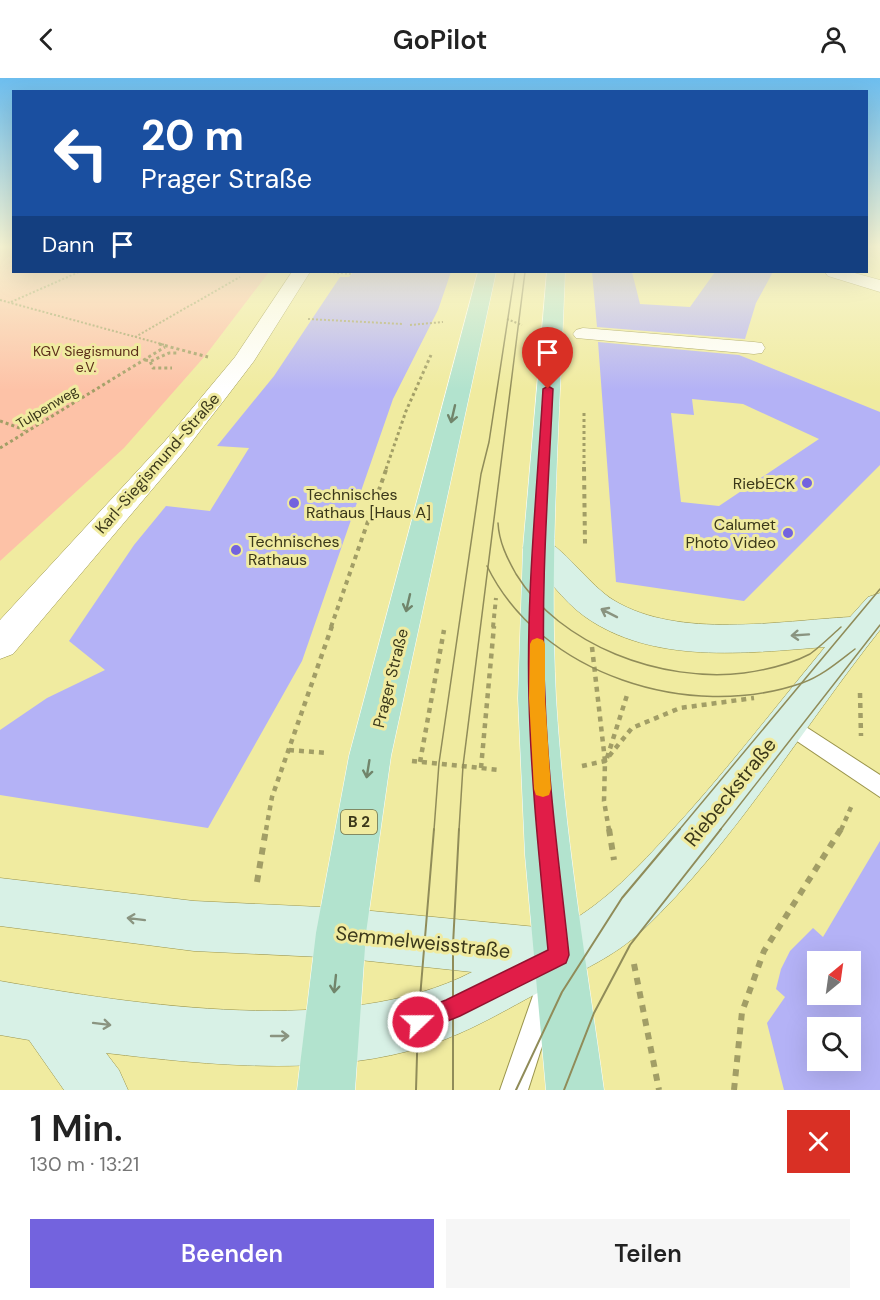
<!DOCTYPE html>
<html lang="de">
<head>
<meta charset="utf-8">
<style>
	:root { --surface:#fff; --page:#f6f6f6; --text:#222; --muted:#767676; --accent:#7363de }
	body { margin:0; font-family:"DM Sans",sans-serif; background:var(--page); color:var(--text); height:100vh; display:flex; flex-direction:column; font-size:22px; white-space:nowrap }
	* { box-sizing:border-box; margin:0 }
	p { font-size:20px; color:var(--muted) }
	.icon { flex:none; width:33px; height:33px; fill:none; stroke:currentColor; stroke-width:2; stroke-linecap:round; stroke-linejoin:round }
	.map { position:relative; height:1012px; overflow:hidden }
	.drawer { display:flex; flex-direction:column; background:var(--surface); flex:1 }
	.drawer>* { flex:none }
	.guide { position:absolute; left:12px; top:12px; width:856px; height:183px; border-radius:0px; box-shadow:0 6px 24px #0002; background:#1a4fa0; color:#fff; overflow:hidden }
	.needle { width:39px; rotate:29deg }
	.tools { position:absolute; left:807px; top:873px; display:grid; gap:12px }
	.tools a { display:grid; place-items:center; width:54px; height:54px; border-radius:0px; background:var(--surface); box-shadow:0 6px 24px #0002; font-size:30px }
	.pin { position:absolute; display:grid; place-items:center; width:51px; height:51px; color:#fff; margin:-62px -26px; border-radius:50% 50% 50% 0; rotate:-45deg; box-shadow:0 0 6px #0007 }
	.pin .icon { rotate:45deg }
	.me { position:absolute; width:66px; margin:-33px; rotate:68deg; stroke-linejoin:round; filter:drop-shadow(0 0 4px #0008) }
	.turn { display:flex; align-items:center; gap:21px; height:126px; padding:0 30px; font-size:27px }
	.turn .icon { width:78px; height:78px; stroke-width:2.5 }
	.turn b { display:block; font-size:42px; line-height:51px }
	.then { display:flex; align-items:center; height:57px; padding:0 30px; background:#0003; gap:12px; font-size:22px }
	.round { display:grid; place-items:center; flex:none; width:63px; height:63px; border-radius:0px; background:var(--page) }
	.overview { display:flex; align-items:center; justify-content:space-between; height:102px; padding:0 30px }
	h1 { font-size:36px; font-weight:600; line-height:45px }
	.primary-button { display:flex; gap:12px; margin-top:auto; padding:12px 30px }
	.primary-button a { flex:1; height:69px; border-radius:0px; background:var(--accent); color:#fff; font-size:24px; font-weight:600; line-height:69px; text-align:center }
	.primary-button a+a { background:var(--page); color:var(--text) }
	header { display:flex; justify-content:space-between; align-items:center; height:78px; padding:0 30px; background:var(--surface); font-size:27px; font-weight:600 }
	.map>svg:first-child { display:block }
	.green { fill:#fdc2a7 }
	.building { fill:#b4b2f6; fill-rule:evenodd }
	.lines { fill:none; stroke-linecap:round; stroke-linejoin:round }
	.lane-casing { stroke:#9a944b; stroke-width:2 }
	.street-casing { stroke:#9a944b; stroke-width:1 }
	.secondary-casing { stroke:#9a944b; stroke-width:1 }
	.primary-casing { stroke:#fff; stroke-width:1 }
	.path-far4 { stroke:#a29e66; stroke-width:2; stroke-dasharray:2 2; stroke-linecap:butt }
	.path-far3 { stroke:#a29e66; stroke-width:3; stroke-dasharray:3 3; stroke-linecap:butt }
	.path-far2 { stroke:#a29e66; stroke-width:4; stroke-dasharray:4.5 4.5; stroke-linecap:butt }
	.path-far1 { stroke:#a29e66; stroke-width:4.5; stroke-dasharray:5 5; stroke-linecap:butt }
	.path { stroke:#a29e66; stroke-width:6; stroke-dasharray:7 7; stroke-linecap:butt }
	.lane { fill:#fff; fill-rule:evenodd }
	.street { fill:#fff; fill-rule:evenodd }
	.secondary { fill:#d8f1e6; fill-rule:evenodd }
	.primary { fill:#b2e3ce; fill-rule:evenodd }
	.tram-far1 { stroke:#908c59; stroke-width:1.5 }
	.tram { stroke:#908c59; stroke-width:2 }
	.oneway { stroke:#71856b }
	.oneway2 { stroke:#8a9480 }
	.route { fill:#e11d48; stroke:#92132f; stroke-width:1.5 }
	.slow { fill:#f59e0b }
	.poi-dot { fill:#7363de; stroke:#f0eba0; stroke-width:2 }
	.labels { text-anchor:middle; stroke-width:6; stroke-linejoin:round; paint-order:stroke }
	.far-park-label { font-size:14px; fill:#5c2f1a; stroke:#f0eba0 }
	.far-street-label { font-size:14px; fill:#3b381a; stroke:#f0eba0 }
	.shield { fill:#f0eba0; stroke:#716e42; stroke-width:1.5 }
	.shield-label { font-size:15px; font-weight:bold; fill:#3b381a }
	.street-label { font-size:16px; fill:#3b381a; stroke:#f0eba0 }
	.poi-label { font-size:16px; fill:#3b381a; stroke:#f0eba0; text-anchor:end }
	.near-street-label { font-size:20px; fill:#3b381a; stroke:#f0eba0 }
</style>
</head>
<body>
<header><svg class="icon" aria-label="back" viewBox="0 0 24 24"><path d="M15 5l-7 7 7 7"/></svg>GoPilot<svg class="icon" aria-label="person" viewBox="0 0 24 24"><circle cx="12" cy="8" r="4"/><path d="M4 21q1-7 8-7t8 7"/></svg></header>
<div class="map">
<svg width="880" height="1012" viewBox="0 0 880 1012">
	<rect width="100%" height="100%" fill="#f0eba0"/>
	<!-- green -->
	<polygon class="green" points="0,170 13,170 14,194 269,194 205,278 124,370 0,483"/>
	<!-- building -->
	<g class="building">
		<polygon points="353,194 451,194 438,232 393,321 302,583 208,750 0,717 0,652 47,620 105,592 69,563 134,467 166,428 210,433 249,370 217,368 274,298 340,199 349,199"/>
		<polygon points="592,194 632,194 640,226 690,229 715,194 773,194 756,225 745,261 597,249"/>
		<path d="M598 264 739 277 880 334V387L744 523 616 504ZM692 321 743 326 819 361 719 428 681 424 671 335 694 337Z"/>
		<path d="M880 763V1012H784L767 945 785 919 776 911 781 891 790 873 813 850 823 859ZM818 884H850V916H818ZM818 950H850V982H818Z"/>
	</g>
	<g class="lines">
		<defs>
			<g id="lane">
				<polygon points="786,636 880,697 880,719 779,651 776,645 779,639"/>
				<polygon points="546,902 555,906 559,915 528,1012 500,1012 537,906"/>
			</g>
			<g id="street">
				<polygon points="292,194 310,194 254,283 225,321 183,375 13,576 0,581 0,542 165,363 235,279"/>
				<polygon points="825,194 851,194 880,202 880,214 828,198"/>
				<polygon points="583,250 754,264 762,265 765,270 762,275 754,276 576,260 573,256 576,252"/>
			</g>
			<path id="secondary" d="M539 459C562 466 589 508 615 523 679 561 779 543 850 539L868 519 880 515V552C801 652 735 764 643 852 614 879 579 894 545 911 507 931 470 954 429 967 329 1000 209 987 106 975L119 992 128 1012H64L29 962 0 957V903C137 927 345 960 472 894L341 880 194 873 0 848V800L194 823 341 830 557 851C600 829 633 795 665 760 722 699 772 633 825 569 747 575 652 587 584 538 562 522 546 498 528 478L523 470 528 462Z"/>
			<g id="primary">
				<polygon points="478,194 496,194 391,678 366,855 355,1012 297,1012 316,855 349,678"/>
				<path d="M547 194H565C560 336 549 479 556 620 564 751 586 882 604 1012H546L525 777 518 620 523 470Z"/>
			</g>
		</defs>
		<!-- lane casing -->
		<use href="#lane" class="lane-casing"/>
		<!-- street casing -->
		<use href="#street" class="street-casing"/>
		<!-- secondary casing -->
		<use href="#secondary" class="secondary-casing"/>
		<!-- primary casing -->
		<use href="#primary" class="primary-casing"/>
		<!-- path-far4 -->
		<g class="path-far4">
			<polyline points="329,194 351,196"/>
			<polyline points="0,222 165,267"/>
			<polyline points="11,224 79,194"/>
			<polyline points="308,241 403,246"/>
			<polyline points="507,241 522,247"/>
			<polyline points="410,247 443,244"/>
			<polyline points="135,259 240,199"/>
		</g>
		<!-- path-far3 -->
		<g class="path-far3">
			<polyline points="159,266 208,279"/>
			<polyline points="145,282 150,283 153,290 172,290"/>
			<polyline points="151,283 169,275 178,275"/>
			<polyline points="584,335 584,391"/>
			<polyline points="0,343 28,353"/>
			<polyline points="0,370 165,269"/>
			<polyline points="386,391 406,333 431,277"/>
		</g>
		<!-- path-far2 -->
		<g class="path-far2">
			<polyline points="584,389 585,466"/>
			<polyline points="331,549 387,389"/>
			<polyline points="493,549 496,520"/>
		</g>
		<!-- path-far1 -->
		<g class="path-far1">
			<polyline points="592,569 605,683 604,723 609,752"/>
			<polyline points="860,615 861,658"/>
			<polyline points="289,672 327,675"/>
			<polyline points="607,680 628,614"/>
			<polyline points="412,683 500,692"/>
			<polyline points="420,684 444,552"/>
			<polyline points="582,688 605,683 632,650 680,630 754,620"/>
			<polyline points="481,690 494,548"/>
			<polyline points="266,752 272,719 332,548"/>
			<polyline points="841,752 852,727"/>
		</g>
		<!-- path -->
		<g class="path">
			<polyline points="609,751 614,782"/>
			<polyline points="257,804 266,751"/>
			<polyline points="634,886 659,1012"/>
			<polyline points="734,1012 742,934 764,873 841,751"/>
		</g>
		<!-- lane -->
		<use href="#lane" class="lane"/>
		<!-- street -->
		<use href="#street" class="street"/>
		<!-- secondary -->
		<use href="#secondary" class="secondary"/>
		<!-- primary -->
		<use href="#primary" class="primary"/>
		<!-- tram-far1 -->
		<g class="tram-far1">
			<path d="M498 445C499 464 507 480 516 496 560 568 662 605 744 595 765 592 791 586 810 576 821 568 831 558 841 549"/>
			<path d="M487 488C540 597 690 644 802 605 822 598 838 584 855 571"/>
			<polyline points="434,752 439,685 481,396 489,364 515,194"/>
			<polyline points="459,752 463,688 525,194"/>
			<polyline points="679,752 880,511"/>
			<polyline points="720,752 880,547"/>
		</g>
		<!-- tram -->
		<g class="tram">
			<polyline points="416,1012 418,944 434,751"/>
			<polyline points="453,1012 453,867 459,751"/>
			<polyline points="516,1012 562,914 622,820 680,751"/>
			<polyline points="564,1012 594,935 630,867 721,751"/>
		</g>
	</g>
	<!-- one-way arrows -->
	<defs><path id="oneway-shaft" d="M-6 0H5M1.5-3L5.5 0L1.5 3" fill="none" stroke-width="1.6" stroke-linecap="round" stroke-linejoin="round" transform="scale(1.5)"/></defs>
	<g class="oneway">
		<use href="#oneway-shaft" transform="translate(453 336) rotate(103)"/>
		<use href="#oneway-shaft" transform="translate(408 525) rotate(103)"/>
		<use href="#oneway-shaft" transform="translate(368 691) rotate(99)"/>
		<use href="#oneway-shaft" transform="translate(335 906) rotate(96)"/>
	</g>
	<g class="oneway2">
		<use href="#oneway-shaft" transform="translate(609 535) rotate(-153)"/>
		<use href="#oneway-shaft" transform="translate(800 557) rotate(176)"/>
		<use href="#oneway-shaft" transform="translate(136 841) rotate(-173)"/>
		<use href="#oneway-shaft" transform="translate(102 946) rotate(7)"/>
		<use href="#oneway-shaft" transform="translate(280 958)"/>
	</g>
	<!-- sky -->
	<linearGradient id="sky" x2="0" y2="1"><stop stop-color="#6dbeef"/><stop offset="0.54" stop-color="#f8f6d4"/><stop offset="1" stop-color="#f8f6d4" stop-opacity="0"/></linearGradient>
	<rect width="880" height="312" fill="url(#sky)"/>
	<!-- route -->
	<path class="route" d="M548 308 553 311C548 414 540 517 545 620 548 706 560 792 569 877L566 885 460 938 418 955 410 952 407 944 410 936 446 922 548 872C540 788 531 705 529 621 526 518 537 414 543 311Z"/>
	<!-- slow -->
	<polygon class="slow" points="537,560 543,562 545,566 545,620 551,711 549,717 543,719 536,717 534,711 529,620 530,566 532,562"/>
	<!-- markers -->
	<g class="poi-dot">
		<circle cx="807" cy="405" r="6"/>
		<circle cx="294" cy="425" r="6"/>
		<circle cx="788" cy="455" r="6"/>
		<circle cx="236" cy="472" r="6"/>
	</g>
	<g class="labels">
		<!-- far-park labels -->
		<g class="far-park-label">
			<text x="86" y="278">KGV Siegismund<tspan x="86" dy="16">e.V.</tspan></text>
		</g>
		<!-- far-street labels -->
		<g class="far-street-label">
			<text transform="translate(47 329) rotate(-31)" y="5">Tulpenweg</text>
		</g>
		<!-- shield labels -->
		<rect class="shield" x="341" y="732" width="36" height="24" rx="4.5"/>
		<g class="shield-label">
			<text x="359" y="749">B 2</text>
		</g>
		<!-- street labels -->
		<g class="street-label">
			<text transform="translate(157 385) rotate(-49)" y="6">Karl-Siegismund-Straße</text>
			<text transform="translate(390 600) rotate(-76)" y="6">Prager Straße</text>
		</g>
		<!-- poi labels -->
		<g class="poi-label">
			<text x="795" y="411">RiebECK</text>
			<text x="306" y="422" text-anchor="start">Technisches<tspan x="306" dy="18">Rathaus [Haus A]</tspan></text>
			<text x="776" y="452">Calumet<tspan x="776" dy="18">Photo Video</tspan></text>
			<text x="248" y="469" text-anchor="start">Technisches<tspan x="248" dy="18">Rathaus</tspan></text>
		</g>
		<!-- near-street labels -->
		<g class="near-street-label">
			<text transform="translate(730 714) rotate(-51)" y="7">Riebeckstraße</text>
			<text transform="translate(423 864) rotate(6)" y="7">Semmelweisstraße</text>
		</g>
	</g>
</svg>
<div class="tools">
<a><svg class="needle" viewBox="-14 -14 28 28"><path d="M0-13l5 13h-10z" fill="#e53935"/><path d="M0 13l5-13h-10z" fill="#767676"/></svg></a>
<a><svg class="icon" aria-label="search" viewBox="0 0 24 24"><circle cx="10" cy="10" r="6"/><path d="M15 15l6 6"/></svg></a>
</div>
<div class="pin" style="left:548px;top:311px;background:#d93025"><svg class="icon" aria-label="arrive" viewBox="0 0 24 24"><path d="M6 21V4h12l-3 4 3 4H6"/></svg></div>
<svg class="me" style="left:418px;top:944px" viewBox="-20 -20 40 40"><circle r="17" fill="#e11d48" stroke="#fff" stroke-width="3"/><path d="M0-11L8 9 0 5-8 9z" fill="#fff"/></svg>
<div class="guide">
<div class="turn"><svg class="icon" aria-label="left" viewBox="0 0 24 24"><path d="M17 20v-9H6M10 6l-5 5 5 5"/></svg><div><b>20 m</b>Prager Straße</div></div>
<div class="then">Dann<svg class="icon" aria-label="arrive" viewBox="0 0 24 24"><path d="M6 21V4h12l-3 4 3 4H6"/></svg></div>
</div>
</div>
<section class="drawer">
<div class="overview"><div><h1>1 Min.</h1><p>130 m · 13:21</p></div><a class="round" style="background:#d93025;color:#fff"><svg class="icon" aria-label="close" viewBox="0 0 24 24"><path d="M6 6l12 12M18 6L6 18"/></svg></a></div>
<div class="primary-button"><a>Beenden</a><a>Teilen</a></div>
</section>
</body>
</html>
